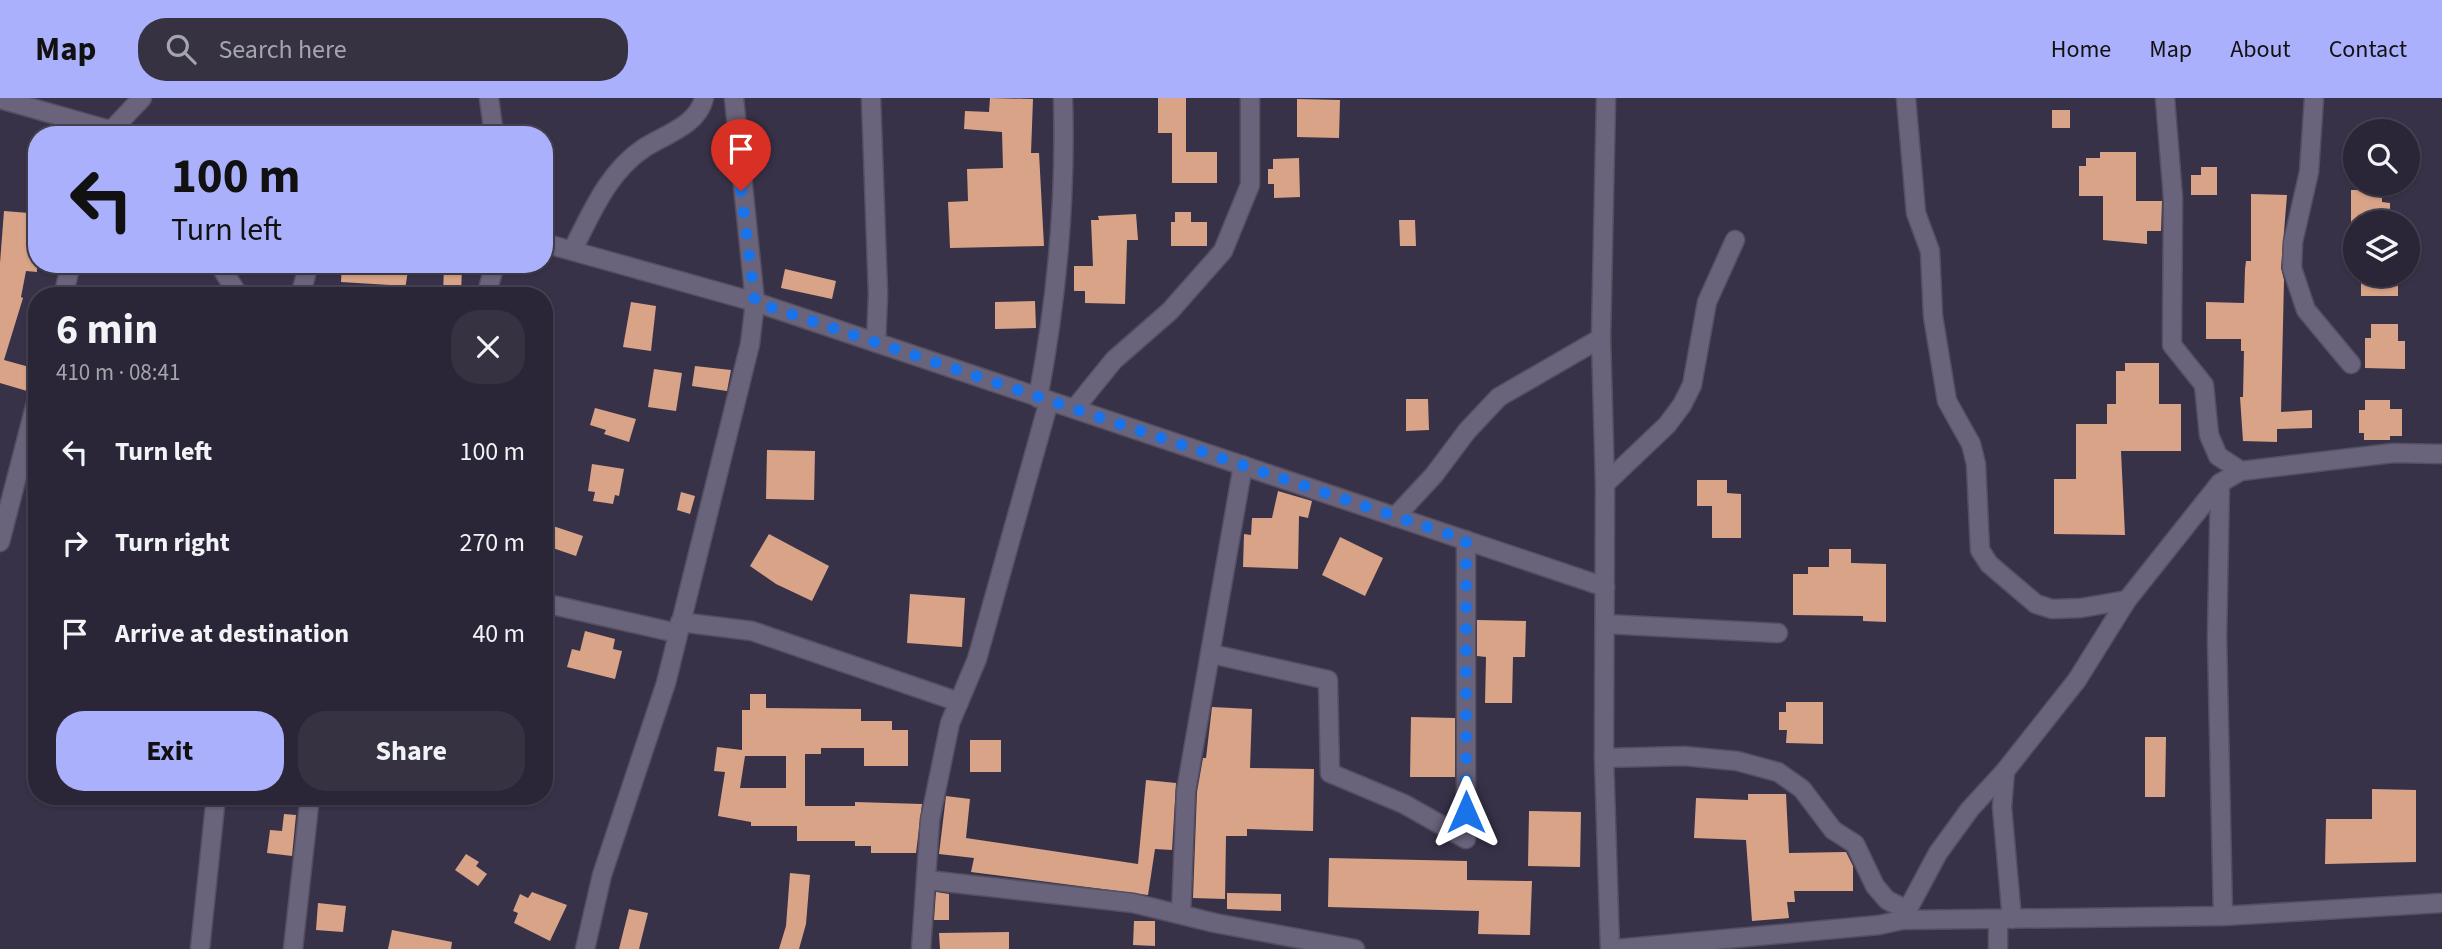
<!DOCTYPE html>
<html lang="en">
<head>
<meta charset="utf-8">
<style>
	:root { --surface:#2a2637; --page:#363242; --text:#f1f3f6; --muted:#a5a5ad; --line:#464352; --accent:#aab0fb }
	body { margin:0; font-family:"Source Sans 3",sans-serif; background:var(--page); color:var(--text); height:100vh; display:flex; flex-direction:column; font-size:26px; white-space:nowrap }
	* { box-sizing:border-box; margin:0 }
	p { font-size:23px; color:var(--muted) }
	.icon { flex:none; width:38px; height:38px; fill:none; stroke:currentColor; stroke-width:2; stroke-linecap:round; stroke-linejoin:round }
	.map { position:relative; flex:1; overflow:hidden }
	.sheet { position:absolute; left:28px; top:189px; width:525px; height:518px; display:flex; flex-direction:column; background:var(--surface); border-radius:28px; box-shadow:0 2px 5px #0004,0 0 0 2px var(--line) }
	.sheet>* { flex:none }
	.hud { position:absolute; left:28px; top:28px; width:525px; height:147px; border-radius:28px; box-shadow:0 2px 5px #0004,0 0 0 2px var(--line); background:#aab0fb; color:#111; overflow:hidden }
	.buttons { position:absolute; left:2343px; top:21px; display:grid; gap:14px }
	.buttons a { display:grid; place-items:center; width:77px; height:77px; border-radius:50%; background:var(--surface); box-shadow:0 2px 5px #0004,0 0 0 2px var(--line); font-size:35px }
	.pin { position:absolute; display:grid; place-items:center; width:60px; height:60px; color:#fff; margin:-72px -30px; border-radius:50% 50% 50% 0; rotate:-45deg; box-shadow:0 0 7px #0007 }
	.pin .icon { rotate:45deg }
	.me { position:absolute; width:77px; margin:-38px; rotate:0deg; stroke-linejoin:round; filter:drop-shadow(0 0 5px #0008) }
	.turn { display:flex; align-items:center; gap:24px; height:147px; padding:0 28px; font-size:32px }
	.turn .icon { width:91px; height:91px; stroke-width:2.5 }
	.turn b { display:block; font-size:49px; line-height:60px }
	.round { display:grid; place-items:center; flex:none; width:74px; height:74px; border-radius:28px; background:var(--page) }
	.summary { display:flex; align-items:center; justify-content:space-between; height:119px; padding:0 28px }
	h1 { font-size:42px; font-weight:700; line-height:52px }
	.action { display:flex; gap:14px; margin-top:auto; padding:14px 28px }
	.action a { flex:1; height:80px; border-radius:28px; background:var(--accent); color:#111; font-size:28px; font-weight:700; line-height:80px; text-align:center }
	.action a+a { background:var(--page); color:var(--text) }
	ul { padding:0; list-style:none }
	li { display:flex; align-items:center; gap:21px; height:91px; padding:0 28px }
	li div { flex:1 }
	li b { display:block; font-size:26px }
	li em { font-style:normal }
	header { display:flex; align-items:center; gap:42px; box-sizing:border-box; height:98px; padding:0 35px; background:var(--accent); color:#111 }
	header strong { font-size:33px }
	nav { display:flex; gap:38px; margin-inline-start:auto; font-size:24px }
	.search { width:490px; height:63px; background:var(--page); display:flex; align-items:center; gap:18px; box-sizing:border-box; padding:0 24px; border-radius:28px; color:var(--muted); font-size:26px }
	.map>svg:first-child { display:block }
	.building { fill:#d9a388; fill-rule:evenodd }
	.lines { fill:none; stroke-linecap:round; stroke-linejoin:round }
	.minor-casing { stroke:#544f61; stroke-width:21 }
	.minor { stroke:#69637c; stroke-width:18 }
	.route { stroke:#1a73e8; stroke-width:12; stroke-dasharray:0 21.6 }
</style>
</head>
<body>
<header>
<strong>Map</strong>
<div class="search"><svg class="icon" aria-label="search" viewBox="0 0 24 24"><circle cx="10" cy="10" r="6"/><path d="M15 15l6 6"/></svg>Search here</div>
<nav><a>Home</a><a>Map</a><a>About</a><a>Contact</a></nav>
</header>
<div class="map">
<svg width="2442" height="851" viewBox="0 0 2442 851">
	<rect width="100%" height="100%" fill="#383249"/>
	<!-- building -->
	<g class="building">
		<polygon points="990,0 1033,1 1031,55 1039,55 1044,148 950,150 948,104 968,103 967,71 1003,70 1002,34 964,31 965,13 989,14"/>
		<polygon points="1158,0 1186,0 1186,54 1217,54 1217,85 1172,85 1172,35 1158,35"/>
		<polygon points="1297,1 1340,2 1339,40 1297,39"/>
		<rect x="2052" y="12" width="18" height="18"/>
		<polygon points="2100,54 2136,54 2136,103 2162,103 2161,133 2147,133 2147,146 2103,142 2103,98 2079,98 2079,68 2086,68 2086,60 2100,60"/>
		<polygon points="1299,60 1300,99 1274,100 1274,86 1268,86 1268,71 1273,71 1273,61"/>
		<polygon points="2201,69 2217,69 2217,97 2191,97 2191,77 2201,77"/>
		<polygon points="2351,92 2382,92 2382,104 2390,105 2390,124 2351,124"/>
		<polygon points="2251,96 2287,97 2281,170 2284,182 2281,314 2312,312 2312,330 2277,331 2277,344 2243,343 2240,299 2243,299 2244,253 2241,253 2241,241 2206,241 2206,204 2244,205 2245,171 2246,163 2251,163"/>
		<polygon points="4,113 29,115 28,118 37,119 37,174 26,173 21,199 23,200 4,262 33,270 27,293 0,285 0,165"/>
		<polygon points="1175,114 1191,114 1191,124 1207,124 1207,148 1171,148 1171,124 1175,124"/>
		<polygon points="1136,116 1138,142 1127,142 1125,206 1085,205 1085,193 1074,193 1074,168 1093,168 1091,122 1099,122 1098,118"/>
		<polygon points="1399,122 1415,122 1416,148 1400,148"/>
		<polygon points="342,166 409,166 404,198 389,198 390,187 341,184"/>
		<polygon points="444,166 462,166 461,198 443,198"/>
		<polygon points="785,171 836,183 832,201 781,190"/>
		<rect x="2361" y="177" width="37" height="21"/>
		<polygon points="1035,203 1036,230 995,231 995,204"/>
		<polygon points="631,204 656,208 651,253 623,249"/>
		<polygon points="2371,226 2398,226 2398,243 2405,243 2405,271 2365,270 2365,240 2371,240"/>
		<polygon points="2125,265 2159,265 2159,306 2181,306 2181,353 2121,353 2125,437 2054,436 2054,381 2076,381 2076,326 2107,326 2107,306 2116,306 2116,273 2125,273"/>
		<polygon points="695,268 731,272 727,293 692,288"/>
		<polygon points="654,271 682,275 676,313 648,309"/>
		<polygon points="1406,301 1428,301 1429,332 1406,333"/>
		<polygon points="2365,302 2390,302 2390,311 2402,311 2402,338 2390,338 2390,342 2364,342 2364,335 2359,335 2359,312 2365,312"/>
		<polygon points="595,310 636,321 629,344 604,336 606,332 590,327"/>
		<polygon points="767,352 815,353 814,402 766,401"/>
		<polygon points="592,366 624,371 619,398 615,397 613,406 593,403 595,394 588,393"/>
		<polygon points="1697,382 1727,382 1727,395 1741,396 1741,440 1712,440 1712,408 1697,408"/>
		<polygon points="1278,393 1312,403 1308,420 1299,418 1298,471 1243,469 1244,436 1251,437 1252,420 1272,420"/>
		<polygon points="681,394 695,398 690,416 677,412"/>
		<polygon points="544,425 583,438 576,458 544,447"/>
		<polygon points="769,436 829,468 812,503 776,486 750,468"/>
		<polygon points="1340,439 1383,460 1365,498 1322,477"/>
		<polygon points="1829,451 1851,451 1851,465 1886,466 1886,524 1863,523 1863,518 1793,517 1793,476 1808,476 1808,469 1829,469"/>
		<polygon points="910,496 965,500 962,549 907,545"/>
		<polygon points="1477,522 1526,523 1525,559 1513,559 1512,605 1485,605 1486,559 1477,558"/>
		<polygon points="585,533 615,541 613,551 622,553 615,581 567,569 572,551 580,553"/>
		<path d="M750 596H766V610L861 611V623H892V632H908V668H864V650H821V656H805V708H855V704L922 706 916 755H871V748H855V743H797V728H751V724L718 718 725 674 714 673 717 649 742 652V612H750ZM745 658H786V690H740Z"/>
		<polygon points="1786,604 1823,604 1823,646 1786,645 1787,632 1779,632 1779,614 1786,614"/>
		<polygon points="1212,609 1252,611 1250,670 1314,671 1313,733 1247,731 1247,738 1226,738 1225,801 1193,800 1197,694 1203,660 1206,660"/>
		<polygon points="1411,619 1455,620 1455,679 1410,679"/>
		<polygon points="2145,639 2166,639 2165,699 2145,699"/>
		<rect x="970" y="642" width="31" height="32"/>
		<polygon points="1146,682 1176,685 1172,752 1155,751 1148,797 971,774 974,760 939,756 946,698 970,701 966,740 1138,766"/>
		<polygon points="2372,691 2416,692 2416,764 2325,766 2326,721 2372,721"/>
		<polygon points="1748,696 1786,696 1789,755 1846,754 1853,768 1853,793 1794,793 1795,804 1787,804 1789,820 1752,823 1746,742 1694,740 1696,700 1748,702"/>
		<polygon points="1529,713 1581,714 1580,769 1528,768"/>
		<polygon points="284,716 296,717 292,758 267,755 270,732 282,733"/>
		<polygon points="466,756 479,764 476,768 487,776 478,788 455,772"/>
		<polygon points="1329,760 1467,763 1467,782 1532,783 1530,837 1478,836 1479,813 1328,809"/>
		<polygon points="790,775 810,777 806,826 799,851 779,851 786,828"/>
		<polygon points="532,794 567,807 550,843 514,825 518,815 513,813 520,796 528,800"/>
		<polygon points="936,794 949,796 949,822 934,822"/>
		<polygon points="1227,795 1281,796 1281,813 1227,811"/>
		<polygon points="318,805 346,808 343,834 316,832"/>
		<polygon points="629,811 648,815 639,851 619,851"/>
		<polygon points="1134,823 1155,823 1155,848 1133,847"/>
		<polygon points="392,832 452,844 451,851 388,851"/>
		<polygon points="1009,834 1009,851 940,851 939,835"/>
	</g>
	<g class="lines">
		<defs>
			<g id="minor">
				<polyline points="489,0 494,37"/>
				<polyline points="871,0 878,196 876,245"/>
				<polyline points="1606,0 1601,240 1605,386 1604,660 1610,851"/>
				<polyline points="1906,0 1916,115 1930,153 1933,218 1947,303 1971,346 1976,366 1980,452 1989,466 2036,506 2052,511 2081,510 2127,502"/>
				<polyline points="2165,0 2173,100 2172,247 2204,287 2209,337 2218,358 2241,373"/>
				<polyline points="2314,0 2309,74 2293,144 2292,170 2306,212 2351,266"/>
				<polyline points="0,1 127,37"/>
				<polyline points="107,37 142,0"/>
				<polyline points="544,145 755,204 1605,489"/>
				<path d="M573 151C592 114 608 74 644 50 666 36 698 27 704 0"/>
				<polyline points="219,166 239,198"/>
				<polyline points="63,198 71,166"/>
				<polyline points="300,198 309,166"/>
				<polyline points="486,198 495,166"/>
				<path d="M1038 300C1057 201 1066 101 1063 0"/>
				<polyline points="1075,310 1114,262 1170,213 1223,153 1250,87 1250,0"/>
				<polyline points="2220,385 2217,539 2223,818"/>
				<polyline points="1605,386 1667,327 1682,307 1692,287 1707,204 1735,142"/>
				<polyline points="1395,419 1434,377 1467,333 1499,299 1601,240"/>
				<polyline points="0,444 37,301"/>
				<polyline points="544,505 677,535"/>
				<polyline points="680,524 752,533 959,604"/>
				<polyline points="1605,526 1778,535"/>
				<polyline points="1212,556 1328,582 1330,675 1404,706 1466,741 1466,442"/>
				<polyline points="1604,660 1684,658 1737,663 1778,674 1802,691 1833,732 1855,746 1875,788 1887,802 1907,812"/>
				<polyline points="2005,673 2002,709 2012,821"/>
				<polyline points="927,782 1133,805 1215,825 1355,851"/>
				<polyline points="1181,816 1186,693 1243,367"/>
				<polyline points="1902,822 1938,755 1970,711 2005,673 2077,582 2127,502 2220,385 2241,373 2393,355 2442,356"/>
				<polyline points="200,851 216,698"/>
				<polyline points="293,851 310,698"/>
				<polyline points="585,851 602,777 666,585 750,246 755,204 734,0"/>
				<polyline points="921,851 930,722 950,625 977,561 1049,303"/>
				<polyline points="1616,851 1879,827 1902,822 2223,818 2442,805"/>
				<polyline points="1998,851 1998,821"/>
			</g>
		</defs>
		<!-- minor casing -->
		<use href="#minor" class="minor-casing"/>
		<!-- minor -->
		<use href="#minor" class="minor"/>
	</g>
	<g class="lines">
		<!-- route -->
		<polyline class="route" points="741,93 755,204 1466,442 1466,714"/>
	</g>
</svg>
<div class="buttons">
<a><svg class="icon" aria-label="search" viewBox="0 0 24 24"><circle cx="10" cy="10" r="6"/><path d="M15 15l6 6"/></svg></a>
<a><svg class="icon" aria-label="layers" viewBox="0 0 24 24"><path d="M12 4l9 5-9 5-9-5zM3 14l9 5 9-5"/></svg></a>
</div>
<div class="pin" style="left:741px;top:93px;background:#d93025"><svg class="icon" aria-label="arrive" viewBox="0 0 24 24"><path d="M6 21V4h12l-3 4 3 4H6"/></svg></div>
<svg class="me" style="left:1466px;top:714px" viewBox="-20 -20 40 40"><path d="M0-17L14 15 0 8-14 15z" fill="#1a73e8" stroke="#fff" stroke-width="4"/></svg>
<div class="hud">
<div class="turn"><svg class="icon" aria-label="left" viewBox="0 0 24 24"><path d="M17 20v-9H6M10 6l-5 5 5 5"/></svg><div><b>100 m</b>Turn left</div></div>
</div>
<section class="sheet">
<div class="summary"><div><h1>6 min</h1><p>410 m · 08:41</p></div><a class="round"><svg class="icon" aria-label="close" viewBox="0 0 24 24"><path d="M6 6l12 12M18 6L6 18"/></svg></a></div>
<ul>
<li><svg class="icon" aria-label="left" viewBox="0 0 24 24"><path d="M17 20v-9H6M10 6l-5 5 5 5"/></svg><div><b>Turn left</b></div><em>100 m</em></li>
<li><svg class="icon" aria-label="right" viewBox="0 0 24 24"><path d="M7 20v-9h11M14 6l5 5-5 5"/></svg><div><b>Turn right</b></div><em>270 m</em></li>
<li><svg class="icon" aria-label="arrive" viewBox="0 0 24 24"><path d="M6 21V4h12l-3 4 3 4H6"/></svg><div><b>Arrive at destination</b></div><em>40 m</em></li>
</ul>
<div class="action"><a>Exit</a><a>Share</a></div>
</section>
</div>
</body>
</html>
